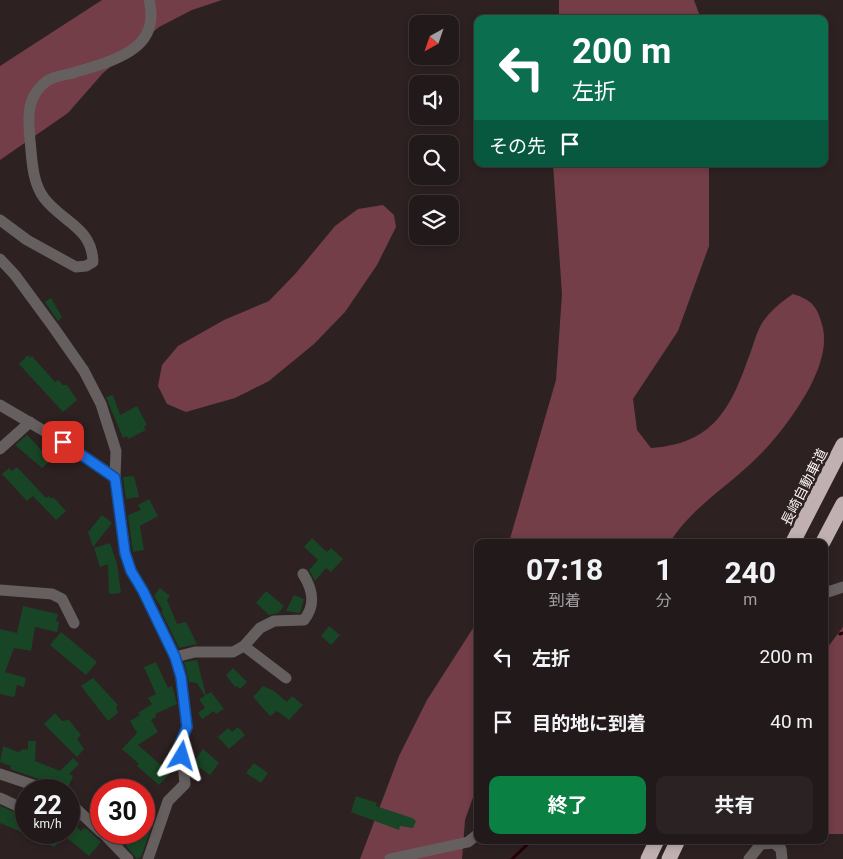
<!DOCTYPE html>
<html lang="ja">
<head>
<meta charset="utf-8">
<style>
	:root { --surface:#22191a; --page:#2a2223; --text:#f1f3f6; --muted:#a2a0a2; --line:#3f3839; --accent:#0b8043 }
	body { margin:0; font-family:Roboto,"Noto Sans JP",sans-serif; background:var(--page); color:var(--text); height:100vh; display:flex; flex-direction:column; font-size:19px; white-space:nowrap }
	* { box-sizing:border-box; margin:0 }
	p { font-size:16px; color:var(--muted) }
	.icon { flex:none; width:28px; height:28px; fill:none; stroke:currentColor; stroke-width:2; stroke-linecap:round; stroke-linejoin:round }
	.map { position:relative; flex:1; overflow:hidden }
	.sheet { position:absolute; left:474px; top:539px; width:354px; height:305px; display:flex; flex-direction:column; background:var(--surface); border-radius:10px; box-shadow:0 2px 8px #0003,0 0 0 1px var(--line) }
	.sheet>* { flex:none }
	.guide { position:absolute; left:474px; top:15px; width:354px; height:152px; border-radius:10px; box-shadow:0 2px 8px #0003,0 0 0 1px var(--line); background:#0b6e4f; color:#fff; overflow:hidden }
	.needle { width:32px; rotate:220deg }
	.fabs { position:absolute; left:409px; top:15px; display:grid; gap:10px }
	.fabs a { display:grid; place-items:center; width:50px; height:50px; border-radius:10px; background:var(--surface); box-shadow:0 2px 8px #0003,0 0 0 1px var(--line); font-size:25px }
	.speed { position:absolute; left:15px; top:779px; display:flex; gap:10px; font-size:25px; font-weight:700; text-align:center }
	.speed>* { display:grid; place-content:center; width:65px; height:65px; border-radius:50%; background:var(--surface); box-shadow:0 2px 8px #0003,0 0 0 1px var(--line); line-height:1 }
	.speed small { font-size:12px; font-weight:400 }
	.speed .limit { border:8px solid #d22; background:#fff; color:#111 }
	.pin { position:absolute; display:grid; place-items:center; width:42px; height:42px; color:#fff; margin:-21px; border-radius:10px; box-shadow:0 2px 8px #0006 }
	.me { position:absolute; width:55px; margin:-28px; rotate:7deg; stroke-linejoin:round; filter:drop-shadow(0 0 4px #0008) }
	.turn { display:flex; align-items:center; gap:18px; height:105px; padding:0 15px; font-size:22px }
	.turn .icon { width:65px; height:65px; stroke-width:2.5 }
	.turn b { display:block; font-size:35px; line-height:42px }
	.then { display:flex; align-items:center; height:48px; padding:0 15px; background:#0003; gap:10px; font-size:19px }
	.eta { display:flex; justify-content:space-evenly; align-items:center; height:85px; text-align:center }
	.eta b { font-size:30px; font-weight:700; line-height:35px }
	.primary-button { display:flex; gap:10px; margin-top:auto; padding:10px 15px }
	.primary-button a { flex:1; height:58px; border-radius:10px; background:var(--accent); color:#fff; font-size:20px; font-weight:700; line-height:58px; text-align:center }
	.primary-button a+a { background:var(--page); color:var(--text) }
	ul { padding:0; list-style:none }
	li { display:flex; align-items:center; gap:15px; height:65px; padding:0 15px }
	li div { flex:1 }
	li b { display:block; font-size:19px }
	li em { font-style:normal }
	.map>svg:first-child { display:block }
	.forest { fill:#733e47 }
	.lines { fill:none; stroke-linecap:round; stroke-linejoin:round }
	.stream { stroke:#250006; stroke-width:3 }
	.building { fill:#184525 }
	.street { stroke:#655f5f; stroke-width:11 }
	.highway { stroke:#c0b0b2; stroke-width:15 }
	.route-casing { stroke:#114b97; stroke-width:12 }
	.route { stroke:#1a73e8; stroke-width:9 }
	.labels { text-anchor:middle; stroke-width:5; stroke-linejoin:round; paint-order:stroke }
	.street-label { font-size:14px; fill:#faf1f2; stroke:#2d2122 }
</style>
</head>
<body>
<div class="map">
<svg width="843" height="859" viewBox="0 0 843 859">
	<rect width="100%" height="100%" fill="#2d2122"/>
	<!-- forest -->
	<g class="forest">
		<polygon points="102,0 222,0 192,10 159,27 103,73 68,113 0,160 0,66"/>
		<polygon points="559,0 694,0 701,19 559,19"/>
		<path d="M553 164H709V246L678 331 633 399 637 430 651 448C712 444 730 410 748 359 753 347 756 333 762 323 770 311 781 302 793 294 813 300 818 308 823 328 827 349 819 369 810 387 791 421 768 450 738 475 712 497 688 514 670 542H509L556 380 562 294Z"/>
		<polygon points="383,205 394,215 396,227 377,265 345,312 314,344 269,381 235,398 186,412 167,404 158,386 162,365 178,346 224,320 269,301 296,273 335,226 358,209"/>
		<polygon points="477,622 477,786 465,820 462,859 360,859 399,756 427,700"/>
		<polygon points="843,627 843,834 824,834 824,652"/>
	</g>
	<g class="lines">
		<!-- stream -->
		<g class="stream">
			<polyline points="840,634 843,633"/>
			<polyline points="512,859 532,840"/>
		</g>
	</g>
	<!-- building -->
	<g class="building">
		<polygon points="51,298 62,317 58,321 45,302"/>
		<polygon points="28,355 30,358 32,356 55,382 58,380 63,385 67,385 77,400 63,412 19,364"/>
		<polygon points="113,395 120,415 137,406 147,425 144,427 146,430 128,439 127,436 123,438 106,397"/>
		<polygon points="27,435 51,460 42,468 15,445"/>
		<polygon points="17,467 46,498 49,496 51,499 53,497 66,511 56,520 33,496 27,501 2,474 9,468 12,471"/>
		<polygon points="134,476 139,497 126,499 123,477"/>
		<polygon points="149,499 158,516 140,526 144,550 133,552 128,515 141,510 138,505"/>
		<polygon points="102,515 112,523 93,547 88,532"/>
		<polygon points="312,538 327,552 331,548 343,559 331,572 326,568 315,581 309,570 318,560 304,547"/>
		<polygon points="110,543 117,564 121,593 109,594 108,564 100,567 94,548"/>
		<polygon points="160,588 170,596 167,600 177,624 186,622 197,644 179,648 161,611 163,610 154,596"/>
		<polygon points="266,591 284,606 278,613 269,615 256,603"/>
		<polygon points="294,595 304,599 300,613 286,611"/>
		<polygon points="23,606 58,614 56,621 59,622 57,632 35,627 31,651 14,648 5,672 26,678 24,687 17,685 15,696 12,697 0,694 0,629 17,633"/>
		<polygon points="329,626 340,635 331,645 321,636"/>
		<polygon points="61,632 97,662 86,675 50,645"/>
		<polygon points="197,660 206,695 211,692 224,709 216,714 214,711 202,719 198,713 205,708 199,699 205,696 197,683 189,682 184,662"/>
		<polygon points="156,662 168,688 172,686 177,704 155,714 156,717 151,720 158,732 138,745 170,773 159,785 137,766 139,764 122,749 137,733 130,721 140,715 138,713 152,704 148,698 156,694 144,667"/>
		<polygon points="233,668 247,682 240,689 237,686 235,687 226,675"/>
		<polygon points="93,678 118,705 116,707 118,713 108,721 81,686"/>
		<polygon points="263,686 274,691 287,702 292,696 303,705 289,720 277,711 270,716 253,697"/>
		<polygon points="55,713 62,721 69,720 81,735 77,739 84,749 77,757 44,724"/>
		<polygon points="238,727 245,735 229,749 218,737 228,728 232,732"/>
		<polygon points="28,741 36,741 35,761 60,771 73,758 79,764 69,774 73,776 67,790 62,790 50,783 10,769 11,766 0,762 3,746 18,752 24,749 28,750"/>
		<polygon points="203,749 219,763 210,775 193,763"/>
		<polygon points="254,763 268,773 261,783 246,773"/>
		<polygon points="356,796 377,803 376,806 412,818 416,821 413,828 400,826 399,830 351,812"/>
		<polygon points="0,806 26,817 26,834 0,823"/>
		<polygon points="69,821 81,831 84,828 88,830 101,842 89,856 65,836 54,847 27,832 69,832"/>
		<polygon points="146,828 150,831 141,857 137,859 126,846 135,835 138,838 144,832"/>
	</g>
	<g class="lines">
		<!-- street -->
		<g class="street">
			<path d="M0 220 27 240 76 267 86 266 93 262C92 227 62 222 44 198 32 182 32 159 30 140 29 127 27 110 33 98 36 92 41 85 47 81 54 76 65 75 73 73 111 61 162 51 149 0"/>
			<polyline points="0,259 15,275 54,328 84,371 101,404 116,451 115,477 125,553 131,571 143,591 175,657 181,677 187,727 181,741 185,784 168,801 148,859"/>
			<polyline points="0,405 63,442 115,477"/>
			<polyline points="0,449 30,422"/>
			<polyline points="0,590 52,594 62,599 74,623"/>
			<polyline points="825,593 843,587"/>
			<polyline points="244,646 286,678"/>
			<path d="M175 657 195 652H233L244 646 260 628 274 621 304 620C316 605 313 590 303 574"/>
			<polyline points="0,774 48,790"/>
			<polyline points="0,798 26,810"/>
			<polyline points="69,802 101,832"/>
			<polyline points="102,832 128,859"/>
			<polyline points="390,859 468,842 478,834"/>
			<polyline points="749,859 761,844 774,843 781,849 782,859"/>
		</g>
		<!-- highway -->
		<g class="highway">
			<polyline points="793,542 843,445"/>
			<polyline points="823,542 843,504"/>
			<polyline points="648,859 657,840"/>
			<polyline points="669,859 678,840"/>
		</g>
	</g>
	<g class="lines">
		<defs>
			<polyline id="route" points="63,442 115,478 125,553 131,571 143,591 175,657 181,677 187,727 181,741 182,756"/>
		</defs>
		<!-- route casing -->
		<use href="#route" class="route-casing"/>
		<!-- route -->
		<use href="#route" class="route"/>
	</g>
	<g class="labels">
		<!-- street labels -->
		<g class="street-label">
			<text transform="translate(804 487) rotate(-63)" y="5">長崎自動車道</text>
		</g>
	</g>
</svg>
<div class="fabs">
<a><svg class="needle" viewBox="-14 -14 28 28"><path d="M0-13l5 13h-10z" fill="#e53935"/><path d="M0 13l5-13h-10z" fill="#a2a0a2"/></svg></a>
<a><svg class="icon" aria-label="sound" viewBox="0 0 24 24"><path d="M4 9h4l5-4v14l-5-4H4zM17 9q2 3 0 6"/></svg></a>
<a><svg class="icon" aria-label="search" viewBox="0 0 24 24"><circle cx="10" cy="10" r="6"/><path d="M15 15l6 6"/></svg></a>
<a><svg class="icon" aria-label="layers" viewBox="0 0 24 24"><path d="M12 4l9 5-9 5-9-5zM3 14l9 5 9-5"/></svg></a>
</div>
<div class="speed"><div>22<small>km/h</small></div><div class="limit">30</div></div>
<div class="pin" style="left:63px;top:442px;background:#d93025"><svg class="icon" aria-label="arrive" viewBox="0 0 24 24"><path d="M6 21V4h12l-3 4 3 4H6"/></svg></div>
<svg class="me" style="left:182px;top:756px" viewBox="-20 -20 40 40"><path d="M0-17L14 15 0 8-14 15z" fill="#1a73e8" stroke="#fff" stroke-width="4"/></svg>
<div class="guide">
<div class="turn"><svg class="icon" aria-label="left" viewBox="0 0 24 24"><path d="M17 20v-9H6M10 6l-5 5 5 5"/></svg><div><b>200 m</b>左折</div></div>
<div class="then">その先<svg class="icon" aria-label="arrive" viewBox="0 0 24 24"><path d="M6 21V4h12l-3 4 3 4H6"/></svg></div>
</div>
<section class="sheet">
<div class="eta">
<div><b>07:18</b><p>到着</p></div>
<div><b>1</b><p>分</p></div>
<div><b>240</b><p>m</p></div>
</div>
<ul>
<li><svg class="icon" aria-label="left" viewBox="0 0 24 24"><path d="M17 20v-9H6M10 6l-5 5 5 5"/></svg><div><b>左折</b></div><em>200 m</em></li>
<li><svg class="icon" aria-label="arrive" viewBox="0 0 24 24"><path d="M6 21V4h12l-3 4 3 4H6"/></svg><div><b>目的地に到着</b></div><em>40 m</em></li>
</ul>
<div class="primary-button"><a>終了</a><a>共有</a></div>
</section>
</div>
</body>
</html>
